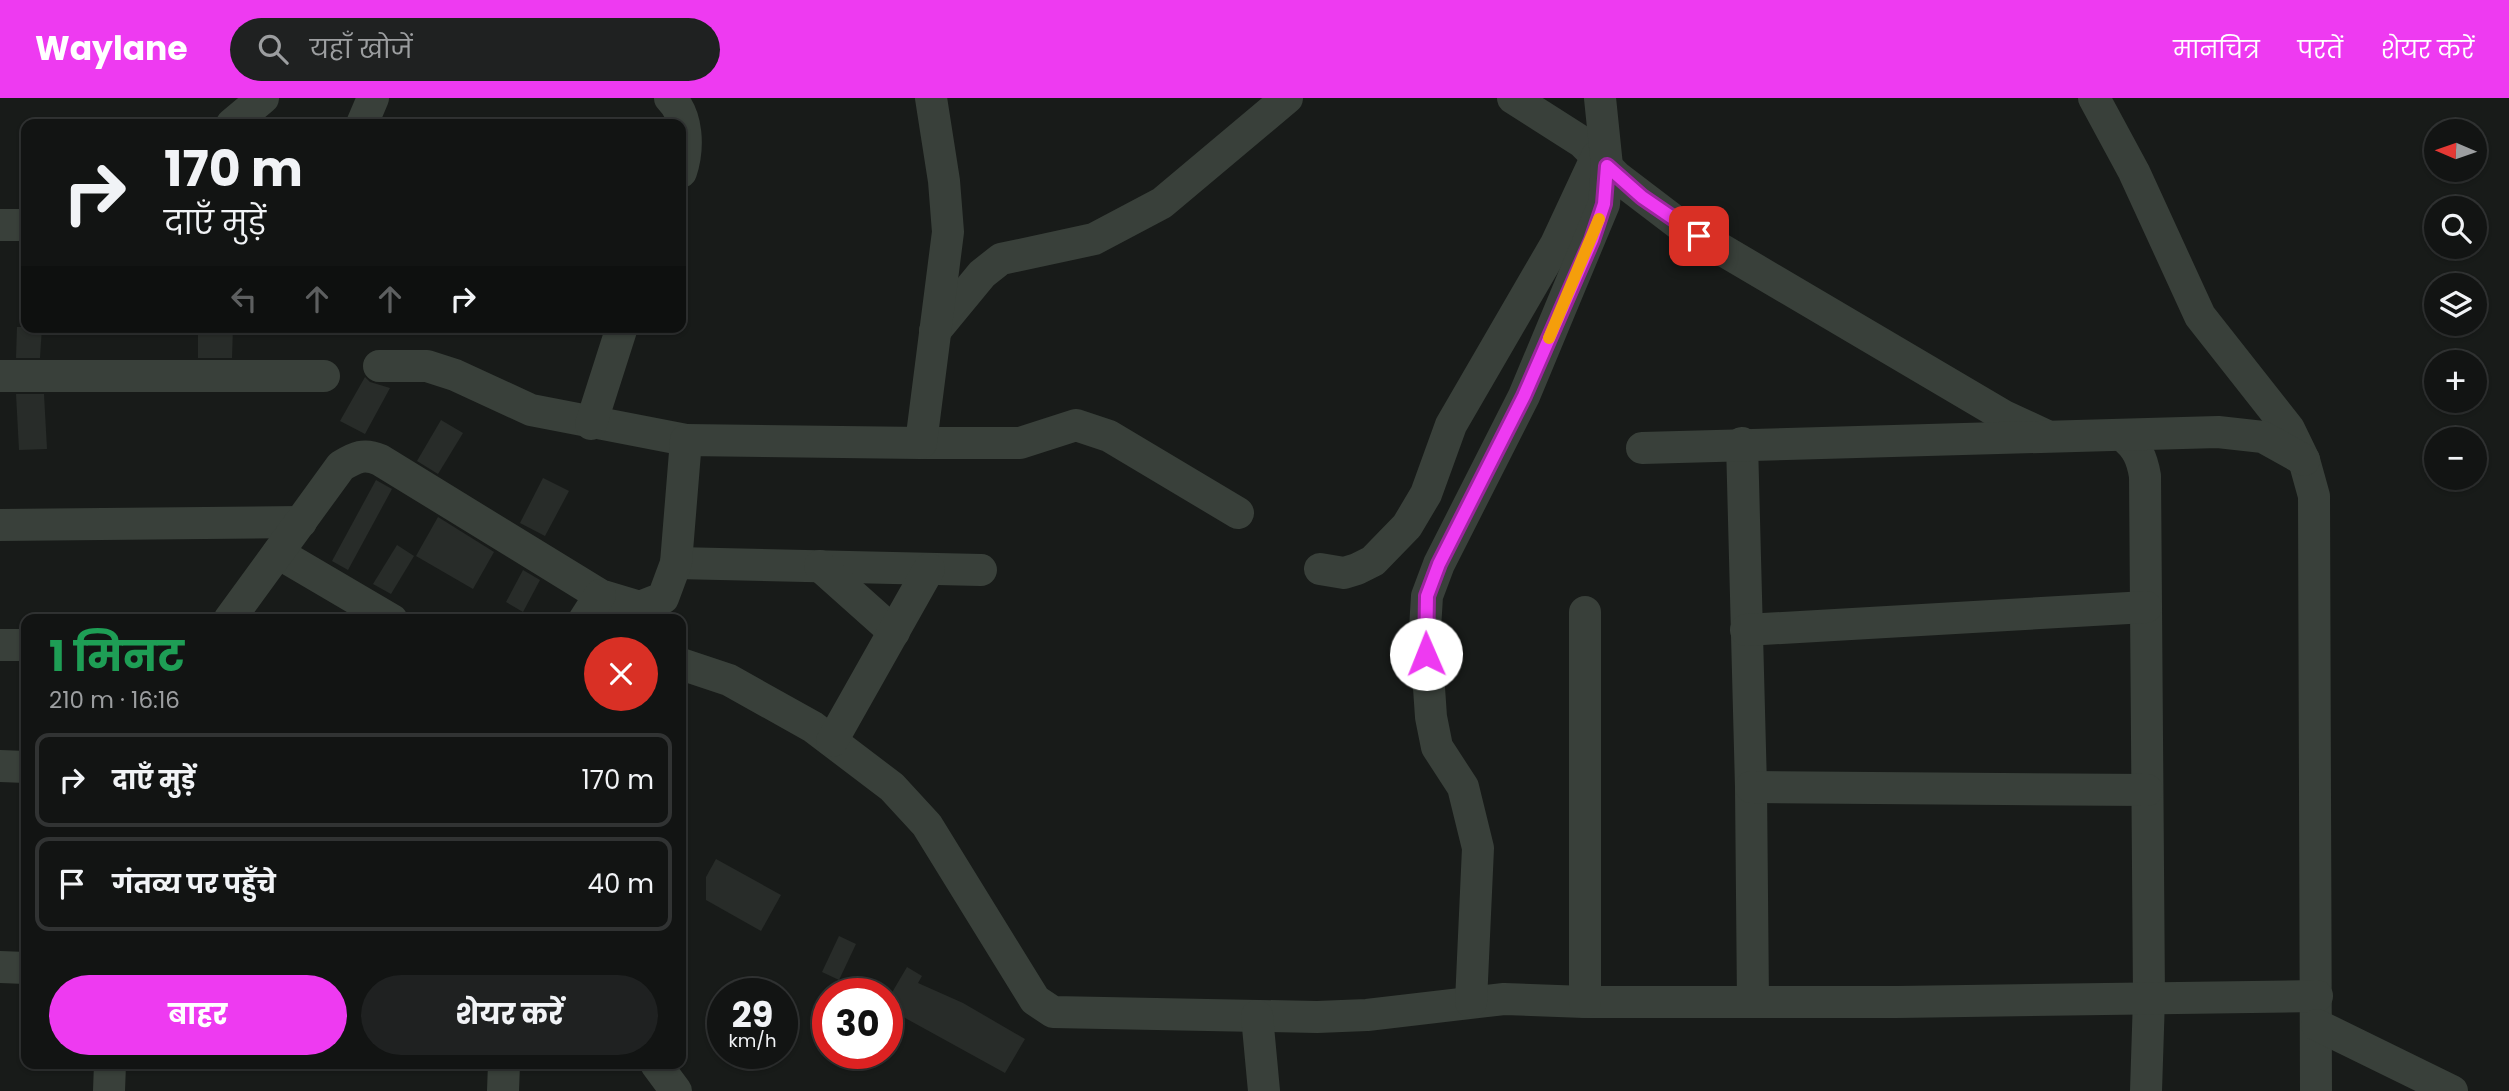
<!DOCTYPE html>
<html lang="hi">
<head>
<meta charset="utf-8">
<style>
	:root { --surface:#121413; --page:#1f2121; --text:#f1f3f6; --muted:#9c9ea0; --line:#313333; --accent:#ee3af1 }
	body { margin:0; font-family:Poppins,"Noto Sans Devanagari",sans-serif; background:var(--page); color:var(--text); height:100vh; display:flex; flex-direction:column; font-size:26px; white-space:nowrap }
	* { box-sizing:border-box; margin:0 }
	p { font-size:23px; color:var(--muted) }
	.icon { flex:none; width:38px; height:38px; fill:none; stroke:currentColor; stroke-width:2; stroke-linecap:round; stroke-linejoin:round }
	.map { position:relative; flex:1; overflow:hidden }
	.panel { position:absolute; left:21px; top:516px; width:665px; height:455px; display:flex; flex-direction:column; background:var(--surface); border-radius:14px; box-shadow:0 2px 5px #0004,0 0 0 2px var(--line) }
	.panel>* { flex:none }
	.hud { position:absolute; left:21px; top:21px; width:665px; height:214px; border-radius:14px; box-shadow:0 2px 5px #0004,0 0 0 2px var(--line); background:#121413; color:var(--text); overflow:hidden }
	.needle { width:46px; rotate:272deg }
	.controls { position:absolute; left:2424px; top:21px; display:grid; gap:14px }
	.controls a { display:grid; place-items:center; width:63px; height:63px; border-radius:50%; background:var(--surface); box-shadow:0 2px 5px #0004,0 0 0 2px var(--line); font-size:35px }
	.speed { position:absolute; left:707px; top:880px; display:flex; gap:14px; font-size:35px; font-weight:700; text-align:center }
	.speed>* { display:grid; place-content:center; width:91px; height:91px; border-radius:50%; background:var(--surface); box-shadow:0 2px 5px #0004,0 0 0 2px var(--line); line-height:1 }
	.speed small { font-size:18px; font-weight:400 }
	.speed .limit { border:10px solid #d22; background:#fff; color:#111 }
	.pin { position:absolute; display:grid; place-items:center; width:60px; height:60px; color:#fff; margin:-30px; border-radius:14px; box-shadow:0 4px 10px #0006 }
	.me { position:absolute; width:77px; margin:-38px; rotate:359deg; stroke-linejoin:round; filter:drop-shadow(0 0 5px #0008) }
	.turn { display:flex; align-items:center; gap:24px; height:147px; padding:0 28px; font-size:32px }
	.turn .icon { width:91px; height:91px; stroke-width:2.5 }
	.turn b { display:block; font-size:49px; line-height:60px }
	.lanes { display:flex; align-items:center; height:66px; padding:0 28px; background:#0003; justify-content:center; gap:35px; direction:ltr }
	.lanes .off { opacity:.35 }
	.round { display:grid; place-items:center; flex:none; width:74px; height:74px; border-radius:37px; background:var(--page) }
	.overview { display:flex; align-items:center; justify-content:space-between; height:119px; padding:0 28px }
	h1 { font-size:42px; font-weight:700; line-height:52px; color:#1e9e55 }
	.button { display:flex; gap:14px; margin-top:auto; padding:14px 28px }
	.button a { flex:1; height:80px; border-radius:42px; background:var(--accent); color:#fff; font-size:28px; font-weight:700; line-height:80px; text-align:center }
	.button a+a { background:var(--page); color:var(--text) }
	ul { padding:0; list-style:none }
	li { display:flex; align-items:center; gap:21px; height:94px; margin:0 14px 10px; padding:0 14px; border:4px solid var(--line); border-radius:14px }
	li div { flex:1 }
	li b { display:block; font-size:26px }
	li em { font-style:normal }
	header { display:flex; align-items:center; gap:42px; box-sizing:border-box; height:98px; padding:0 35px; background:var(--accent); color:#fff }
	header strong { font-size:33px }
	nav { display:flex; gap:38px; margin-inline-start:auto; font-size:24px }
	.search { width:490px; height:63px; background:var(--page); display:flex; align-items:center; gap:18px; box-sizing:border-box; padding:0 24px; border-radius:38px; color:var(--muted); font-size:26px }
	.map>svg:first-child { display:block }
	.building { fill:#282c29 }
	.lines { fill:none; stroke-linecap:round; stroke-linejoin:round }
	.minor { stroke:#39403a; stroke-width:32 }
	.route-casing { stroke:#9b269d; stroke-width:18 }
	.route { stroke:#ee3af1; stroke-width:12 }
	.slow { stroke:#f59e0b; stroke-width:12 }
</style>
</head>
<body>
<header>
<strong>Waylane</strong>
<div class="search"><svg class="icon" aria-label="search" viewBox="0 0 24 24"><circle cx="10" cy="10" r="6"/><path d="M15 15l6 6"/></svg>यहाँ खोजें</div>
<nav><a>मानचित्र</a><a>परतें</a><a>शेयर करें</a></nav>
</header>
<div class="map">
<svg width="2509" height="993" viewBox="0 0 2509 993">
	<rect width="100%" height="100%" fill="#181b19"/>
	<!-- building -->
	<g class="building">
		<polygon points="17,229 42,229 40,260 16,260"/>
		<polygon points="198,229 233,229 232,260 198,260"/>
		<polygon points="365,279 370,284 390,290 365,336 340,323"/>
		<polygon points="16,296 44,296 47,351 19,352"/>
		<polygon points="441,322 463,335 438,376 417,363"/>
		<polygon points="543,380 569,393 545,438 520,425"/>
		<polygon points="376,382 392,391 348,472 332,463"/>
		<polygon points="438,419 494,454 473,491 416,458"/>
		<polygon points="397,447 414,458 391,496 373,486"/>
		<polygon points="523,472 540,482 523,514 506,504"/>
		<polygon points="716,761 781,797 761,833 706,802 706,779"/>
		<polygon points="839,838 856,846 839,882 822,874"/>
		<polygon points="907,869 922,878 918,885 963,905 1025,941 1005,975 887,910 887,903"/>
	</g>
	<g class="lines">
		<!-- minor -->
		<g class="minor">
			<path d="M670 0C688 17 689 50 681 74"/>
			<polyline points="1513,0 1582,44 1617,79 1680,127 2004,318 2045,337"/>
			<polyline points="2094,0 2134,74 2200,218 2289,331 2304,362 2314,398 2316,993"/>
			<polyline points="232,26 263,0"/>
			<polyline points="362,26 373,0"/>
			<polyline points="0,127 26,127"/>
			<polyline points="935,233 982,176 1001,161 1094,141 1162,105 1287,0"/>
			<polyline points="379,268 427,268 455,277 531,312 686,342"/>
			<polyline points="0,278 324,278"/>
			<polyline points="591,326 622,229"/>
			<path d="M2123 338C2137 349 2142 360 2145 378L2149 900 2146 993"/>
			<polyline points="921,345 1020,345 1076,327 1109,338 1238,415"/>
			<polyline points="1742,345 1751,689 1753,904"/>
			<polyline points="1642,350 2218,334 2263,339 2304,362"/>
			<polyline points="0,427 301,424"/>
			<polyline points="278,455 392,522"/>
			<polyline points="676,465 981,472"/>
			<polyline points="820,468 894,534"/>
			<polyline points="1320,471 1344,475 1357,471 1373,463 1407,428 1426,396 1451,327 1556,146 1597,58"/>
			<path d="M229 522 341 368C356 359 364 355 380 362L600 497 640 509 663 500 676 465 686 342 921 345 948 134 944 83 931 0"/>
			<polyline points="584,522 600,497"/>
			<polyline points="1746,532 2146,509"/>
			<polyline points="0,547 26,547"/>
			<polyline points="681,566 729,582 813,629 892,689 927,727 1035,902 1053,914 1317,919 1367,917 1504,901 1585,904 1897,904 2317,898"/>
			<polyline points="832,643 929,471"/>
			<polyline points="0,668 26,669"/>
			<polyline points="1751,689 2147,692"/>
			<polyline points="0,869 26,870"/>
			<polyline points="1471,904 1478,750 1463,689 1437,649 1431,619 1425,531 1427,498 1439,466 1524,298 1604,106 1607,68 1600,0"/>
			<polyline points="1585,904 1585,514"/>
			<polyline points="1257,918 1264,993"/>
			<polyline points="2317,927 2452,993"/>
			<polyline points="656,966 676,993"/>
			<polyline points="109,993 110,966"/>
			<polyline points="503,993 504,966"/>
		</g>
	</g>
	<g class="lines">
		<defs>
			<polyline id="route" points="1426,556 1427,498 1439,466 1524,298 1592,142 1604,106 1607,68 1642,99 1699,138"/>
		</defs>
		<!-- route casing -->
		<use href="#route" class="route-casing"/>
		<!-- route -->
		<use href="#route" class="route"/>
		<!-- slow -->
		<polyline class="slow" points="1549,240 1599,121"/>
	</g>
</svg>
<div class="controls">
<a><svg class="needle" viewBox="-14 -14 28 28"><path d="M0-13l5 13h-10z" fill="#e53935"/><path d="M0 13l5-13h-10z" fill="#9c9ea0"/></svg></a>
<a><svg class="icon" aria-label="search" viewBox="0 0 24 24"><circle cx="10" cy="10" r="6"/><path d="M15 15l6 6"/></svg></a>
<a><svg class="icon" aria-label="layers" viewBox="0 0 24 24"><path d="M12 4l9 5-9 5-9-5zM3 14l9 5 9-5"/></svg></a>
<a>+</a>
<a>−</a>
</div>
<div class="speed"><div>29<small>km/h</small></div><div class="limit">30</div></div>
<div class="pin" style="left:1699px;top:138px;background:#d93025"><svg class="icon" aria-label="arrive" viewBox="0 0 24 24"><path d="M6 21V4h12l-3 4 3 4H6"/></svg></div>
<svg class="me" style="left:1426px;top:556px" viewBox="-20 -20 40 40"><circle r="19" fill="#fff"/><path d="M0-13L10 11 0 6-10 11z" fill="#ee3af1"/></svg>
<div class="hud">
<div class="turn"><svg class="icon" aria-label="right" viewBox="0 0 24 24"><path d="M7 20v-9h11M14 6l5 5-5 5"/></svg><div><b>170 m</b>दाएँ मुड़ें</div></div>
<div class="lanes"><svg class="icon off" aria-label="left" viewBox="0 0 24 24"><path d="M17 20v-9H6M10 6l-5 5 5 5"/></svg><svg class="icon off" aria-label="ahead" viewBox="0 0 24 24"><path d="M12 20V5M6 11l6-6 6 6"/></svg><svg class="icon off" aria-label="ahead" viewBox="0 0 24 24"><path d="M12 20V5M6 11l6-6 6 6"/></svg><svg class="icon" aria-label="right" viewBox="0 0 24 24"><path d="M7 20v-9h11M14 6l5 5-5 5"/></svg></div>
</div>
<section class="panel">
<div class="overview"><div><h1>1 मिनट</h1><p>210 m · 16:16</p></div><a class="round" style="background:#d93025;color:#fff"><svg class="icon" aria-label="close" viewBox="0 0 24 24"><path d="M6 6l12 12M18 6L6 18"/></svg></a></div>
<ul>
<li><svg class="icon" aria-label="right" viewBox="0 0 24 24"><path d="M7 20v-9h11M14 6l5 5-5 5"/></svg><div><b>दाएँ मुड़ें</b></div><em>170 m</em></li>
<li><svg class="icon" aria-label="arrive" viewBox="0 0 24 24"><path d="M6 21V4h12l-3 4 3 4H6"/></svg><div><b>गंतव्य पर पहुँचे</b></div><em>40 m</em></li>
</ul>
<div class="button"><a>बाहर</a><a>शेयर करें</a></div>
</section>
</div>
</body>
</html>
